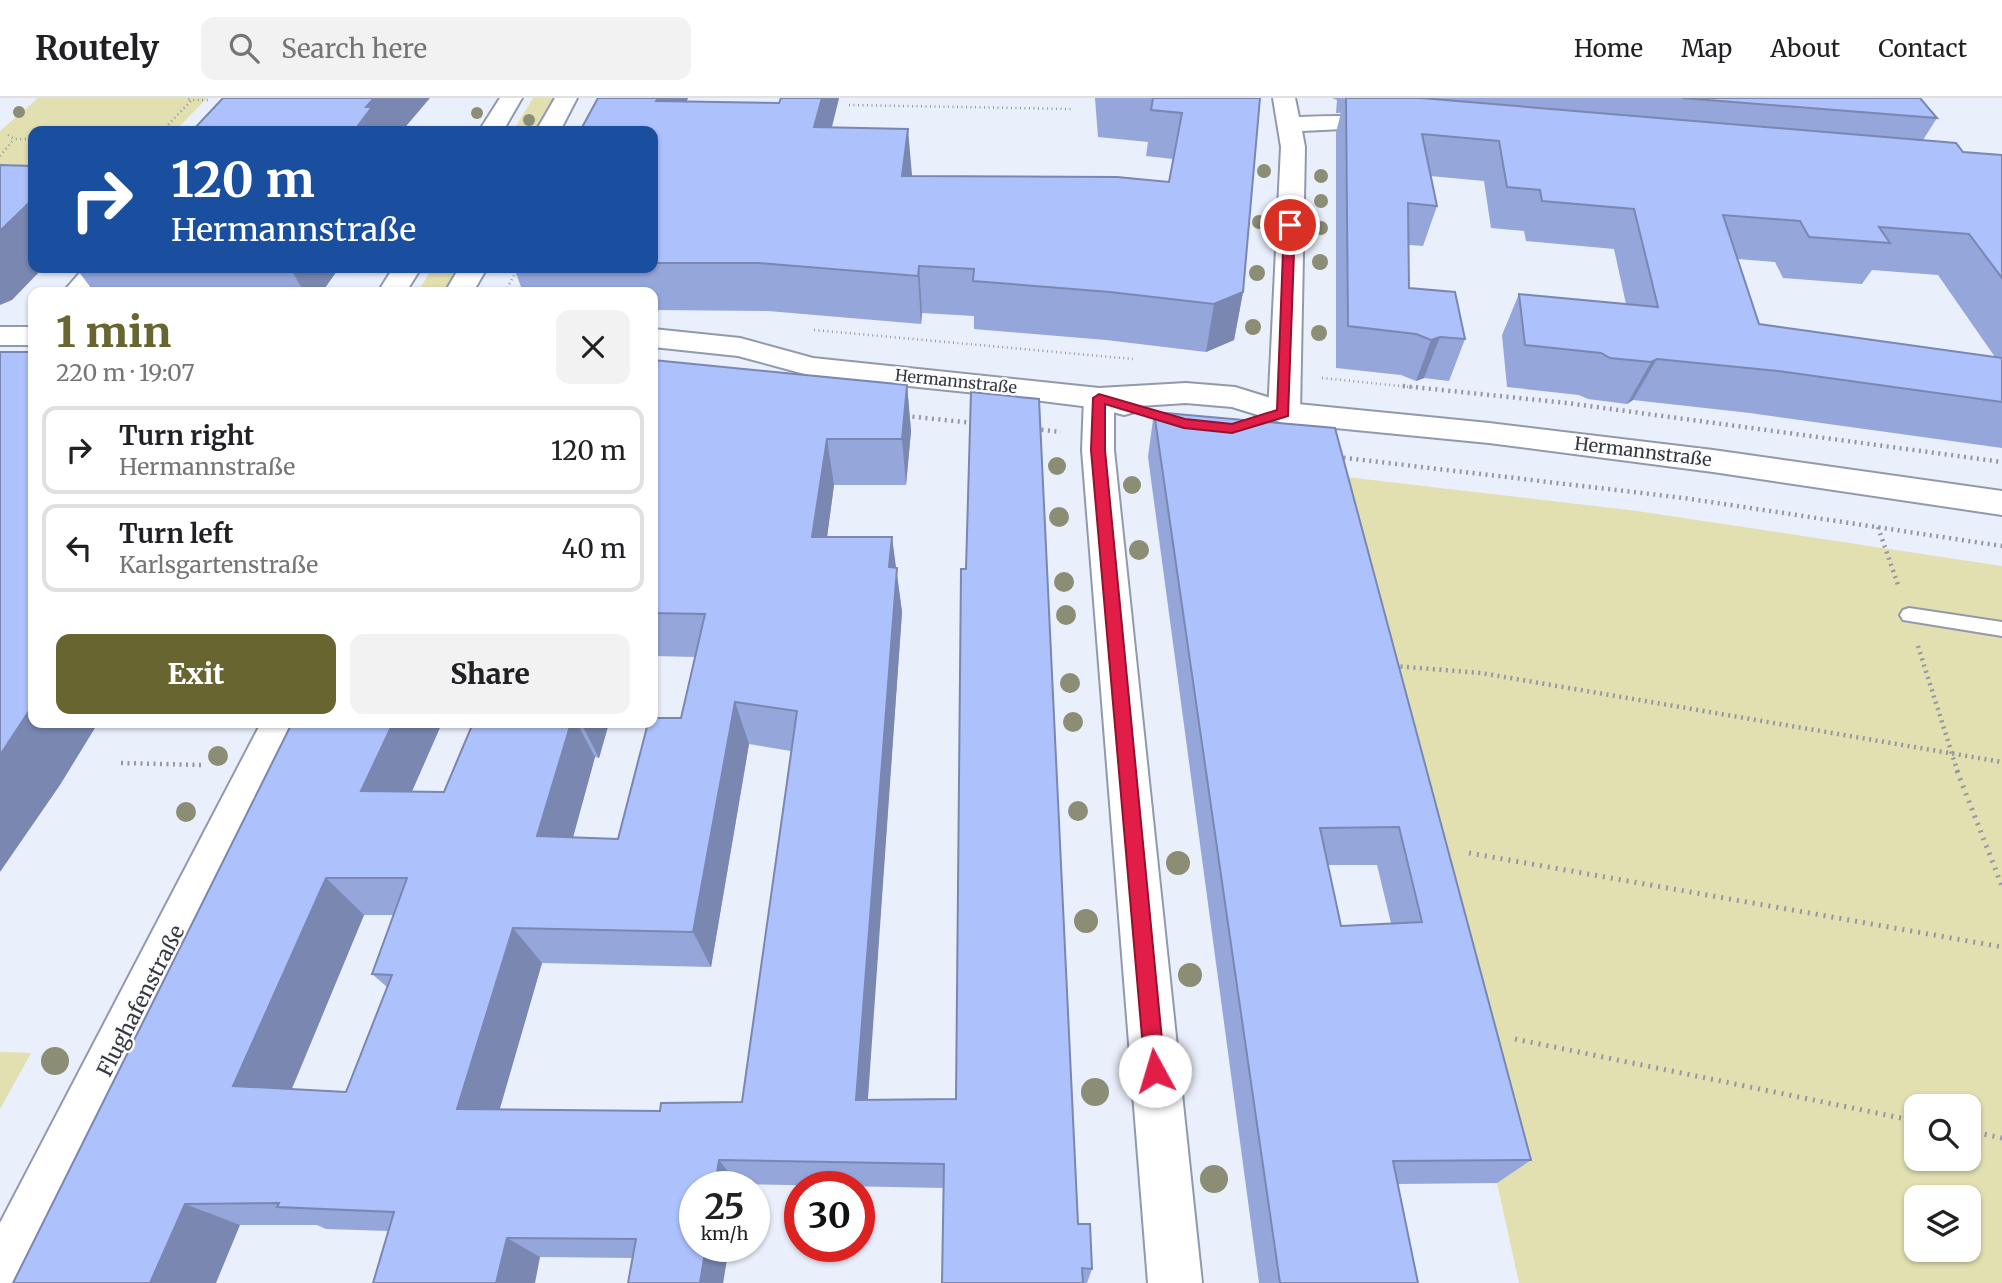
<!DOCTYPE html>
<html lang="en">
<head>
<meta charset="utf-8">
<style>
	:root { --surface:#fff; --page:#f2f2f2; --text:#202124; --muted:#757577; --line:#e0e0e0; --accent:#686531 }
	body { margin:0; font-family:Merriweather,serif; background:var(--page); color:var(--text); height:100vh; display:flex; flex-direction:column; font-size:26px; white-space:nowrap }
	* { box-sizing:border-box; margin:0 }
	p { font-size:23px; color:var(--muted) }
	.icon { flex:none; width:38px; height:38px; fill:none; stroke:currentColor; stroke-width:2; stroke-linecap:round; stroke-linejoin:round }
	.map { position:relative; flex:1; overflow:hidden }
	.details { position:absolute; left:28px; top:189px; width:630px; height:441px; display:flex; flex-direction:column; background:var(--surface); border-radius:14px; box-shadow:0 2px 5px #0004 }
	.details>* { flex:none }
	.banner { position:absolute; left:28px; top:28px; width:630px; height:147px; border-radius:14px; box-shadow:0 2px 5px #0004; background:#1a4fa0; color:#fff; overflow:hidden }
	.fabs { position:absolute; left:1904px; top:996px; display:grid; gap:14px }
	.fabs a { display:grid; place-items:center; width:77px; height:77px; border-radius:14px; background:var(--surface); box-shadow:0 2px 5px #0004; font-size:35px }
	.speed { position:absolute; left:679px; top:1073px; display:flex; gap:14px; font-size:35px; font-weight:700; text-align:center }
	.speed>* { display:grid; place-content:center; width:91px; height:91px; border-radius:50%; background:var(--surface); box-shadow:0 2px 5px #0004; line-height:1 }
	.speed small { font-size:18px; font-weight:400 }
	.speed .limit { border:10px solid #d22; background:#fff; color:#111 }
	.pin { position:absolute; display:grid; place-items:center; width:60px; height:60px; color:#fff; margin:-30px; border:4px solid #fff; border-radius:50%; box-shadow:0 2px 7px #0007 }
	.me { position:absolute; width:77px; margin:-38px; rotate:354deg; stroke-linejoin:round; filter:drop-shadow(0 0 5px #0008) }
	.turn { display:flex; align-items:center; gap:24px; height:147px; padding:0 28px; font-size:32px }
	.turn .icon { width:91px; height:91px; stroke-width:2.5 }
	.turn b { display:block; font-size:49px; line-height:60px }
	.round { display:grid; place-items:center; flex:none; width:74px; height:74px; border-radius:14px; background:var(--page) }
	.headline { display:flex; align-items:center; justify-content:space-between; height:119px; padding:0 28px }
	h1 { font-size:42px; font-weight:800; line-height:52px; color:var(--accent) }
	.action { display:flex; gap:14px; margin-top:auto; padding:14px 28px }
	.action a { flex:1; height:80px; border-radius:14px; background:var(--accent); color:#fff; font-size:28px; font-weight:800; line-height:80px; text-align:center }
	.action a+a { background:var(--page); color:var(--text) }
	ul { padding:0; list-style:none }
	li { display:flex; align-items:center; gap:21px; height:88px; margin:0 14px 10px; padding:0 14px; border:4px solid var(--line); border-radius:14px }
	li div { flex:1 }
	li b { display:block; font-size:26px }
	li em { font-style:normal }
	header { display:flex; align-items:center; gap:42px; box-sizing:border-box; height:98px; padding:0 35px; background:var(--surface); border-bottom:2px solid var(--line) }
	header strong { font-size:33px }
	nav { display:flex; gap:38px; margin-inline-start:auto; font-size:24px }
	.search { width:490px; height:63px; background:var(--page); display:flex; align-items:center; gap:18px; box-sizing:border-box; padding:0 24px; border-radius:14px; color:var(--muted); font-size:26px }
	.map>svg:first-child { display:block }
	.green { fill:#e2dfb1; fill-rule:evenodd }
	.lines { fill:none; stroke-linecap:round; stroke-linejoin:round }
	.lane-casing { stroke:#9199ad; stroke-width:4 }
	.street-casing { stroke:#9199ad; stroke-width:4 }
	.secondary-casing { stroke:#9199ad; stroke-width:4 }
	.path-far2 { stroke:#9498a3; stroke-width:2.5; stroke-dasharray:1 3.5; stroke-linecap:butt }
	.path-far1 { stroke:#9498a3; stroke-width:4.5; stroke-dasharray:2 4.5; stroke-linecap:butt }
	.path { stroke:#9498a3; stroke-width:5; stroke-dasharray:2 6; stroke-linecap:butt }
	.lane { fill:#fff; fill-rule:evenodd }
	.street { fill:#fff; fill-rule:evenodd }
	.secondary { fill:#fff; fill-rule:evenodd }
	.tree { fill:#8c8d75 }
	.wall { fill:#95a6da; fill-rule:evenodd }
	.shaded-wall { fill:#7987b1 }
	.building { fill:#adc1fd; stroke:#7987b1; stroke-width:2; fill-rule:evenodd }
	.route { fill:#e11d48; stroke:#92132f; stroke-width:2 }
	.labels { text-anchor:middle; stroke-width:5; stroke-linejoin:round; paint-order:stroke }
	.far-street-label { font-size:16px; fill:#353841; stroke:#fcfcfc }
	.street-label { font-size:18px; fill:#353841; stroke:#fcfcfc }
	.near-street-label { font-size:21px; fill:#353841; stroke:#fcfcfc }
</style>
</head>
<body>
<header>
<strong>Routely</strong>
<div class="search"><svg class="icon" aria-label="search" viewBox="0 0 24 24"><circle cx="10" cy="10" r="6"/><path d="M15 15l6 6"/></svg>Search here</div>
<nav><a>Home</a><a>Map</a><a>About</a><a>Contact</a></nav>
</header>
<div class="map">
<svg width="2002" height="1185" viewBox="0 0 2002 1185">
	<rect width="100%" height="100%" fill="#eaeffc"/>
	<!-- green -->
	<g class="green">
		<polygon points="38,0 207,0 175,33 33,33 33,112 0,112 0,33"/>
		<polygon points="533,0 553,0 534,33 513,33"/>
		<polygon points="432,170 457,170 443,194 418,194"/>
		<path d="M1321 376 1637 413 2002 468V1185H1519L1497 1085ZM1916 1008H1969V1060H1916ZM1916 1099H1969V1152H1916Z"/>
		<polygon points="0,954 31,955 0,1011"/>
	</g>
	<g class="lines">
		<defs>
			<polygon id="lane" points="1909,510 2002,524 2002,538 1903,522 1900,517 1903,512"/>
			<g id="street">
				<path d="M1273 0H1295L1299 19C1332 18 1366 16 1398 24L1402 29 1398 34 1390 36 1343 31 1302 33 1305 49 1300 315 1295 322 1284 325 1273 322 1268 315 1281 49Z"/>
				<polygon points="84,170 113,170 92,194 63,194"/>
				<polygon points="1099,290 1110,293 1114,300 1114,352 1202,1185 1148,1185 1082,352 1084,300 1088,293"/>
			</g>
			<g id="secondary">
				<polygon points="500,0 522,0 503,33 479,33"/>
				<polygon points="555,0 577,0 560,33 536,33"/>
				<polygon points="393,170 421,170 406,194 378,194"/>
				<polygon points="459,170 487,170 473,194 445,194"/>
				<rect x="0" y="229" width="33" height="18"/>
				<polygon points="653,231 740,240 813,260 1099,290 1186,285 1235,289 1287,305 1489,325 1713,352 2002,393 2002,417 1713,374 1489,345 1284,325 1232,309 1186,305 1139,308 1135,314 1124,317 1098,310 986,296 812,278 738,258 653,249"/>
				<polygon points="261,625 301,625 26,1185 0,1185 0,1125"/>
			</g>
		</defs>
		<!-- lane casing -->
		<use href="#lane" class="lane-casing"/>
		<!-- street casing -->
		<use href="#street" class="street-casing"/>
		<!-- secondary casing -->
		<use href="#secondary" class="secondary-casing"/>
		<!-- path-far2 -->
		<g class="path-far2">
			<polyline points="189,0 187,2 210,2"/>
			<polyline points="849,7 1071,11"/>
			<polyline points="398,32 453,30"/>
			<polyline points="162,33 192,2"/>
			<polyline points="8,37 14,41 33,41"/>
			<polyline points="0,58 14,41"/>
			<polyline points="505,194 518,170"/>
			<polyline points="814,232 1133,261"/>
			<polyline points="1322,280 1420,290"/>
		</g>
		<!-- path-far1 -->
		<g class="path-far1">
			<polyline points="1403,288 1567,305 2002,364"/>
			<polyline points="906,318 974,325"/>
			<polyline points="1035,331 1061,334"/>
			<polyline points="1337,359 1684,400 2002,448"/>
			<polyline points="1878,429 1899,490"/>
			<polyline points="1918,548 1958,675"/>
			<polyline points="1394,568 1481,575 2002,664"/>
			<polyline points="121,665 202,667"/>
		</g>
		<!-- path -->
		<g class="path">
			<polyline points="1957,673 2002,788"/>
			<polyline points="1469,755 2002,849"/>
			<polyline points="1515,941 1916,1023"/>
			<polyline points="1969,1033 2002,1040"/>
		</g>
		<!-- lane -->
		<use href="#lane" class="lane"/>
		<!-- street -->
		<use href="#street" class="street"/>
		<!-- secondary -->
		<use href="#secondary" class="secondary"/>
	</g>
	<!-- trees -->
	<g class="tree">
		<circle cx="19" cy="14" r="6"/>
		<circle cx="477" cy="15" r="6"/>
		<circle cx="529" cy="22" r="6"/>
		<circle cx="1264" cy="73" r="7"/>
		<circle cx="1321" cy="78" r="7"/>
		<circle cx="1321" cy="103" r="7"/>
		<circle cx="1259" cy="124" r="7"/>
		<circle cx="1321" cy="130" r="7"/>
		<circle cx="1320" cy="164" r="8"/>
		<circle cx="1257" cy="175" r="8"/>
		<circle cx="1253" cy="229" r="8"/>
		<circle cx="1319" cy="235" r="8"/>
		<circle cx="1057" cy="368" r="9"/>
		<circle cx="1132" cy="387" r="9"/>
		<circle cx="1059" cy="419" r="10"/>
		<circle cx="1139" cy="452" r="10"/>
		<circle cx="1064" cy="484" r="10"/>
		<circle cx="1066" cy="517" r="10"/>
		<circle cx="1070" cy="585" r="10"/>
		<circle cx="1073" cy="624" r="10"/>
		<circle cx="218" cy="658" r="10"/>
		<circle cx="1078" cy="713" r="10"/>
		<circle cx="186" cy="714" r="10"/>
		<circle cx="1178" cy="765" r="12"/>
		<circle cx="1086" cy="823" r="12"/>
		<circle cx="1190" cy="877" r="12"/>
		<circle cx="55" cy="963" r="14"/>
		<circle cx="1095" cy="994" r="14"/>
		<circle cx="1214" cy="1081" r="14"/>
	</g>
	<!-- wall -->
	<g class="wall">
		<polygon points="598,0 688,0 686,4 779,5 781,0 839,0 832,29 911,78 1169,84 1173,61 1146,58 1148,44 1098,39 1095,0 1082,0 1260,0 1243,194 1234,242 1206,254 1106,242 974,231 974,218 922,215 921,226 768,213 653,212 653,194 523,194 514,170 653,170 653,33"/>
		<path d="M1332 0H1920L1937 20 1923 42 1963 54 2002 57V350L1750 315 1633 302 1627 306 1588 301 1579 297 1507 289 1502 237 1519 196 1626 206 1614 151 1526 143 1524 133 1491 130 1484 83 1430 78 1437 108 1423 148 1409 147V190L1465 241 1449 283 1424 280 1416 283 1401 277 1336 270V34L1341 15H1336L1337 2ZM1738 161 1775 164 1783 180 1862 186 1872 172 1938 177 1995 259 1759 226Z"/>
		<polygon points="76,170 339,170 322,194 94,194"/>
		<path d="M653 262 907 287 911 333 906 387H834L827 439 896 470 902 514 867 1002 1078 1126 1092 1171 1087 1185H942L944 1090 738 1086 737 1088H695V1148H729L723 1185 633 1160 540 1159 389 1133 326 1131 317 1127H240L13 1185 442 625 412 693 444 694 473 625H609L599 660 595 659 573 739 618 741 681 620 695 559 653 558ZM749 646 791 653 742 1004 660 1013 499 1012 542 865 711 869ZM364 817H394L372 876 387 889 346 994 292 991Z"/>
		<path d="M1154 314 1335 330 1531 1062 1497 1085 1398 1086 1418 1185H1259L1148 359ZM1328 767H1377L1391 825 1341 828Z"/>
	</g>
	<!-- shaded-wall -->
	<g class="shaded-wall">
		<polygon points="374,0 430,0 402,33 354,33 366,9"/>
		<polygon points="658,0 688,0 667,49 656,3"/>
		<polygon points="822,0 839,0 820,75 814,29"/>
		<polygon points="908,31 912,77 906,125 902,78"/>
		<polygon points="33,101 33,170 43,170 12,202 0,207 0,133"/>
		<polygon points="919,168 922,215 921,226 918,178"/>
		<polygon points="290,170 339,170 322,194 304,194"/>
		<polygon points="1243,194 1234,242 1206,254 1214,206"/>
		<polygon points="1440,239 1424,280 1416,283 1431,242"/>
		<polygon points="1657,261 1633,302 1627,306 1651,264"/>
		<polygon points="907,287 911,333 906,387 902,341"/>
		<polygon points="827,341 834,387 821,484 812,439"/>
		<polygon points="892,439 902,514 866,1029 856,1002 889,469"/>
		<polygon points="735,604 749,646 711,869 693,834"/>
		<polygon points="33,607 33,625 98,625 60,687 0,774 0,657"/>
		<polygon points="393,625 442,625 395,732 361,693"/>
		<polygon points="571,625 577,625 595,659 563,776 537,738"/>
		<polygon points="581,625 609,625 599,660"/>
		<polygon points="326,780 364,817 281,1016 233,988"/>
		<polygon points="513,830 542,865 492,1038 457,1011"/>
		<polygon points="719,1062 738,1086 737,1088 715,1088"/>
		<polygon points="185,1106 240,1127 216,1185 150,1185"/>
		<polygon points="507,1140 540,1159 535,1185 496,1185"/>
		<polygon points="706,1148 729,1148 723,1185 700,1185"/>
	</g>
	<!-- building -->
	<g class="building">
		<polygon points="223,0 374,0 366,9 372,9 354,33 192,33"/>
		<polygon points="598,0 658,0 656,3 779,5 781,0 822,0 814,29 908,31 902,78 1117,79 1169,84 1182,15 1151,12 1153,0 1260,0 1243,194 1214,206 1110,194 973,183 974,171 919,168 918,178 759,165 653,165 653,33 580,33"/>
		<polygon points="1346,0 1421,0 1956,45 1963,54 2002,57 2002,180 1969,136 1879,129 1890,145 1809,139 1800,123 1723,117 1759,226 2002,260 2002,304 1778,273 1657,261 1651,264 1610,260 1601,255 1525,247 1519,196 1658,209 1634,111 1542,103 1540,92 1507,89 1499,43 1422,36 1437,108 1408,105 1409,190 1455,194 1465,241 1440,239 1431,242 1416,236 1348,228"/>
		<polygon points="1682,0 1920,0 1937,20"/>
		<polygon points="0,67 33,68 33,101 0,133"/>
		<polygon points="0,254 33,254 33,607 0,657"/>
		<path d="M653 262 907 287 902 341H827L812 439H892L889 469 897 470 856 1002 956 1001 961 471H966L971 294 1039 301 1078 1126H1090L1092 1171 1082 1170 1083 1185H942L944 1066 719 1062 715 1088H695V1148H706L700 1185H628L636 1141 507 1140 496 1185H373L394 1114 277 1109 279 1105 185 1106 150 1185H13L292 625H393L361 693 444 694 473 625H571L537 738 618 741 648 625H653V620H681L705 516 653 515ZM735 604 797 613 742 1004 661 1005 660 1013 457 1011 513 830 693 834ZM326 780H407L372 876 392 877 346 994 233 988Z"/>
		<path d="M1154 314 1335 330 1531 1062 1393 1063 1418 1185H1280ZM1399 729 1422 824 1341 828 1320 730Z"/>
	</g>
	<!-- route -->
	<polygon class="route" points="1290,123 1295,127 1288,318 1232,335 1184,330 1105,306 1105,352 1165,973 1162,980 1155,983 1148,980 1145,973 1091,352 1093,300 1099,296 1185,321 1232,326 1277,312 1284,127"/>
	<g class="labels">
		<!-- far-street labels -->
		<g class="far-street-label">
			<text transform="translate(956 283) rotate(6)" y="6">Hermannstraße</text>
		</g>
		<!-- street labels -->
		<g class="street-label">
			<text transform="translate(1643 354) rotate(7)" y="6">Hermannstraße</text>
		</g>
		<!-- near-street labels -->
		<g class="near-street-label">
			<text transform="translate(141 903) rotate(-63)" y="7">Flughafenstraße</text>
		</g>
	</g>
</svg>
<div class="fabs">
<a><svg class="icon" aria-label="search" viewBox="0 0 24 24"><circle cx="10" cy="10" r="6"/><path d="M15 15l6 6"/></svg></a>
<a><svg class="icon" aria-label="layers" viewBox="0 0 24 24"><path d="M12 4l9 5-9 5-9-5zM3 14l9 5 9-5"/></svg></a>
</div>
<div class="speed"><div>25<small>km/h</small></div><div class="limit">30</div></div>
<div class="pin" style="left:1290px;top:127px;background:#d93025"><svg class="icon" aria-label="arrive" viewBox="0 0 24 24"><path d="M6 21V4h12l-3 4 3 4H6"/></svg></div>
<svg class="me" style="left:1155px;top:973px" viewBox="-20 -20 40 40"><circle r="19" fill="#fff"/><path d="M0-13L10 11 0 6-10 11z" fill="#e11d48"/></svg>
<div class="banner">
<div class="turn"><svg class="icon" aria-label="right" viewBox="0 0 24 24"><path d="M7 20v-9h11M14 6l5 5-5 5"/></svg><div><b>120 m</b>Hermannstraße</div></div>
</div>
<section class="details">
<div class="headline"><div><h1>1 min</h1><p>220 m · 19:07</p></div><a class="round"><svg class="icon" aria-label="close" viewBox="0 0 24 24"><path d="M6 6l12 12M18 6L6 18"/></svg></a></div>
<ul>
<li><svg class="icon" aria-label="right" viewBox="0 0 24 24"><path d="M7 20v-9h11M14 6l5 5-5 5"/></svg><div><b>Turn right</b><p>Hermannstraße</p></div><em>120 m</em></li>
<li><svg class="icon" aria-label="left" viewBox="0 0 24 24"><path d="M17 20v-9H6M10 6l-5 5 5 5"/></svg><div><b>Turn left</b><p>Karlsgartenstraße</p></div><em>40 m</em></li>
</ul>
<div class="action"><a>Exit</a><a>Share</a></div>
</section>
</div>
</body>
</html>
